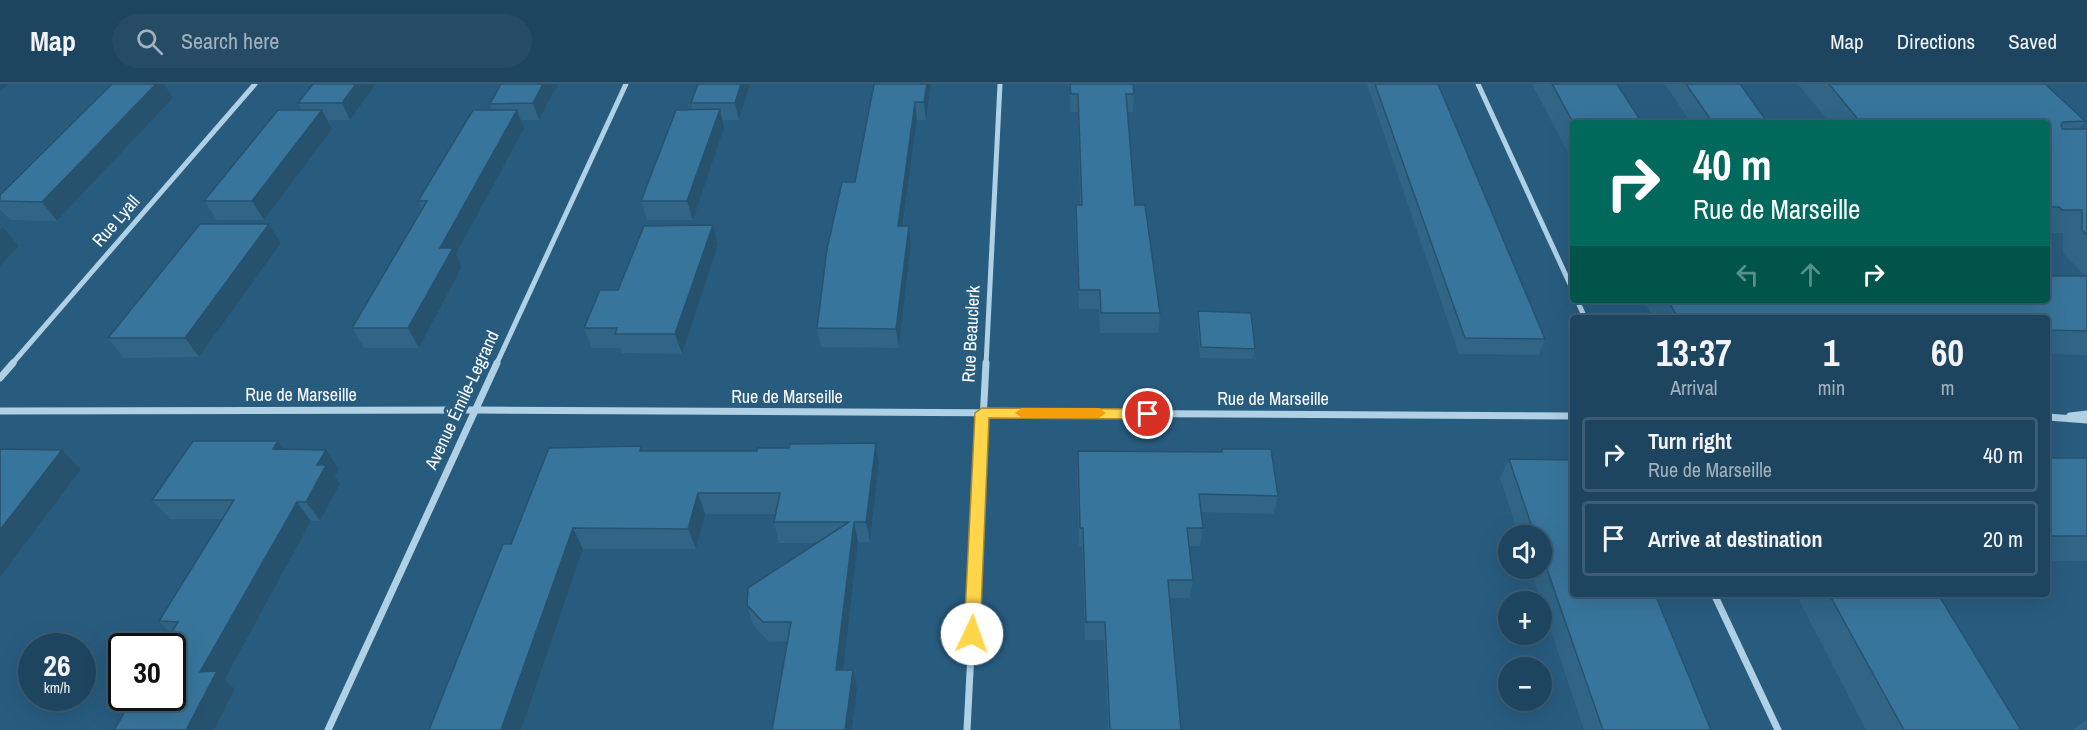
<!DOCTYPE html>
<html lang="en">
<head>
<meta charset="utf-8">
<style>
	:root { --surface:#1e455f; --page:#264c65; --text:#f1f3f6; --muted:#a1b1bd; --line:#3c5d74 }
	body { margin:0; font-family:"Archivo Narrow",sans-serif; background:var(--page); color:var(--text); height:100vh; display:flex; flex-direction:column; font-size:22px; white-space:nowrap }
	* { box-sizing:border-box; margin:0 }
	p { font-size:20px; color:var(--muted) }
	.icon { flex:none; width:33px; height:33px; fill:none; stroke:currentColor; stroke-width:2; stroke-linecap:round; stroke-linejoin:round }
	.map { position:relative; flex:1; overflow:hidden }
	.panel { position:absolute; left:1570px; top:231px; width:480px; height:282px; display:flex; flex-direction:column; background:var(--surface); border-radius:6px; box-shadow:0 6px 24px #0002,0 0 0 2px var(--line) }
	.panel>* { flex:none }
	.top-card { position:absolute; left:1570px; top:36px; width:480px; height:183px; border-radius:6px; box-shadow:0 6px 24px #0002,0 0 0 2px var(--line); background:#00695c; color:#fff; overflow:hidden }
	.tools { position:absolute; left:1498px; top:441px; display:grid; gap:12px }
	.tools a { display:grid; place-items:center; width:54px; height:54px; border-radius:50%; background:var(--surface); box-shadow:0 6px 24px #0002,0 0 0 2px var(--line); font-size:30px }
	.speed { position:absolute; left:18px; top:549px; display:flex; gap:12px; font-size:30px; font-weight:700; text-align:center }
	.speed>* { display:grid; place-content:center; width:78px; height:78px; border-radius:50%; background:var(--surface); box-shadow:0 6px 24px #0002,0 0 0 2px var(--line); line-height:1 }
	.speed small { font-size:15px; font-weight:400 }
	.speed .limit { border:3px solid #111; border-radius:9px; background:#fff; color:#111 }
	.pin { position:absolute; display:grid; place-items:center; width:51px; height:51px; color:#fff; margin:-26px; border:3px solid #fff; border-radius:50%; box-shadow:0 2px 6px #0007 }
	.me { position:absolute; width:66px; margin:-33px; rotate:3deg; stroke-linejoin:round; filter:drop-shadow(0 0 4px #0008) }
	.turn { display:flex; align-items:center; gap:21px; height:126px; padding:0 24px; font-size:27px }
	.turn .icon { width:78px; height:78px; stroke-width:2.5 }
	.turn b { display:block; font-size:42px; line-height:51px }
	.lanes { display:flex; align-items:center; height:57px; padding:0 24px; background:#0003; justify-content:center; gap:30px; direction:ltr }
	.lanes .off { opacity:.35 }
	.eta { display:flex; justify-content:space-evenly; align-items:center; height:102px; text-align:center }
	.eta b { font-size:36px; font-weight:800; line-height:42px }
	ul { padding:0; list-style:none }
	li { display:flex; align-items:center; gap:18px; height:75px; margin:0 12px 9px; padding:0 12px; border:3px solid var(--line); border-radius:6px }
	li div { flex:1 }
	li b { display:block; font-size:22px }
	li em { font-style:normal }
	header { display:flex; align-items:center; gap:36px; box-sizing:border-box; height:84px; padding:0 30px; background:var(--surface); border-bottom:2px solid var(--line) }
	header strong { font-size:28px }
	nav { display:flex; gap:33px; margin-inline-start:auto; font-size:21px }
	.search { width:420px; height:54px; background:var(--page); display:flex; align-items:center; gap:15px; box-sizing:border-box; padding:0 21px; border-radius:33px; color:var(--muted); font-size:22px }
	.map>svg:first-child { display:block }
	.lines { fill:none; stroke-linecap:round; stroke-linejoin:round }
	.street-far1 { stroke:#afd0e5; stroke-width:5 }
	.street { stroke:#afd0e5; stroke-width:7 }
	.wall { fill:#306586 }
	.shaded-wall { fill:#27526d }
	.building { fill:#38759c; stroke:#27526d; stroke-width:1.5 }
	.route { fill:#ffd54a; stroke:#a68a30; stroke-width:1.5 }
	.slow { fill:#f59e0b }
	.labels { text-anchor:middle; stroke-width:6; stroke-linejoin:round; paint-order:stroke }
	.street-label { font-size:18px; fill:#fff; stroke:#285c7f }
</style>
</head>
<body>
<header>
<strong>Map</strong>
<div class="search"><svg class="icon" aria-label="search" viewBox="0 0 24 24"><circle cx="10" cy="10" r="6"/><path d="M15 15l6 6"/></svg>Search here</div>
<nav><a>Map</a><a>Directions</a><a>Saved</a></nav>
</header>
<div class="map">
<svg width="2087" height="646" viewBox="0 0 2087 646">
	<rect width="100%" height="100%" fill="#285c7f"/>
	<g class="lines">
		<!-- street-far1 -->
		<g class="street-far1">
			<polyline points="1478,0 1574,209"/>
			<polyline points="1577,216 1585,234"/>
			<polyline points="11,281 255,0"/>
			<polyline points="496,281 626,0"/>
			<polyline points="986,281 1000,0"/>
		</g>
		<!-- street -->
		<g class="street">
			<polyline points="0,294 13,279"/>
			<polyline points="0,327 474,326 1574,332"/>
			<polyline points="2070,332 2087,330"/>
			<polyline points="2048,333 2087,336"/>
			<polyline points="1714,510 1778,646"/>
			<polyline points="328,646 497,279"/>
			<polyline points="967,646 986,279"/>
		</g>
	</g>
	<!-- wall -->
	<g class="wall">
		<polygon points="313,0 376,0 350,36 328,36 332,45 264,136 217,136 204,117 302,26 298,19"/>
		<polygon points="501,0 558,0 539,36 520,36 524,45 456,170 462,183 419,264 364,264 352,244 422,125 418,117 492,26 490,20"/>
		<polygon points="750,0 739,36 722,36 724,44 693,136 647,136 641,117 693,26 691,19"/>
		<polygon points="874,0 931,0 926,36 917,36 903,142 909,142 911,161 899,264 821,263 817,244 855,98"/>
		<polygon points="1070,0 1133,0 1134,10 1133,28 1128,28 1135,121 1160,229 1158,249 1100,249 1099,225 1079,225 1075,140 1076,121 1080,121 1078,28 1070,28"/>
		<polygon points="1367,0 1438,0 1545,255 1539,271 1459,270"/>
		<polygon points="1532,0 1617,0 1574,39 1574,80"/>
		<polygon points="1665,0 1740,0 1768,39 1691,39"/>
		<polygon points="1798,0 2045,0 2085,37 2079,45 2087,45 2087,271 2048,270 2048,234 1653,234 1644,216 2048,216 2085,192 2063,169 2063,149 2048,149 2048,39 1830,39"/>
		<polygon points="173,14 57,137 10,136 0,125 0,111"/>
		<polygon points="269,140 281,159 199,273 124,274 108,254"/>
		<polygon points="718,161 682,270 622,269 620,264 592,264 584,244 618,206"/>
		<polygon points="1198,227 1255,265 1253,275 1200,274 1197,238"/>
		<polygon points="876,359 879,380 870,458 858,458 843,586 857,605 852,646 772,646 787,557 769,558 753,541 747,521 818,459 779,459 774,438 775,430 705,430 696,465 583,465 521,646 429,646 511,460 643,367 757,367"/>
		<polygon points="284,365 326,366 339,385 335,393 340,400 320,437 311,437 225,595 235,605 214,646 114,646 171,549 159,537 222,435 170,435 152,416"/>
		<polygon points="1222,365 1278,412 1273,430 1201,428 1203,444 1200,462 1189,462 1193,496 1190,514 1170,514 1181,646 1108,646 1104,556 1085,556 1082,462 1079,462 1077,386 1078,367 1221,368"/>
		<rect x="2048" y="374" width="39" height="103"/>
		<polygon points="1509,375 1711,646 1584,646 1530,484 1542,484 1542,452 1519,452 1500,394"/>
		<polygon points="1796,510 1938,510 2021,646 1866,646"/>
		<polygon points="2087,635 2087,646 2073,646"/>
	</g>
	<!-- shaded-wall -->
	<g class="shaded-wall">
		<polygon points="0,0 8,0 0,7"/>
		<polygon points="156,0 164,0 173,14 57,137 42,118"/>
		<polygon points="356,0 376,0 350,36 342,19"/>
		<polygon points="543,0 558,0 539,36 533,19"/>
		<polygon points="741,0 750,0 739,36 735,19"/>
		<polygon points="927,0 931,0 926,36 924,18"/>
		<polygon points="915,18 917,36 900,161 898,142"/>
		<polygon points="720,25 724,44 693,136 687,117"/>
		<polygon points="322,26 332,45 264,136 252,117"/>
		<polygon points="517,26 524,45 456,170 462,183 419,264 408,244 440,164"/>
		<polygon points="269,140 281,159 199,273 185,254"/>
		<polygon points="713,141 718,161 682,270 675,250"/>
		<polygon points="909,142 911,161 899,264 896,245"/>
		<polygon points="3,143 19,162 0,182 0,146"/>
		<polygon points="278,357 292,376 273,365"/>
		<polygon points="876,359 879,380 870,458 866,438"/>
		<polygon points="62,366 81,385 0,493 0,446"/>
		<polygon points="326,366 339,385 335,393 340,400 320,437 306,418 317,381"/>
		<polygon points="698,409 705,430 696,465 688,445"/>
		<polygon points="297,418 311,437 225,595 235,605 214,646 186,646 200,588"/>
		<polygon points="854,438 858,458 841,605 836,586"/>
		<polygon points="573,444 583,465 521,646 501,646"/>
		<polygon points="853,586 857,605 852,646 845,646"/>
	</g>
	<!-- building -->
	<g class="building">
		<polygon points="112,0 156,0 42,118 0,117 0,111"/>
		<polygon points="313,0 356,0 342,19 298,19"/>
		<polygon points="501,0 543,0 533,19 490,20"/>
		<polygon points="698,0 741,0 735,19 691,19"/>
		<polygon points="874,0 927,0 924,18 915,18 898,142 909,142 896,245 817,244 827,165 842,98 855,98"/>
		<polygon points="1070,0 1133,0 1134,10 1126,10 1135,121 1145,121 1160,229 1101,229 1100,206 1079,206 1076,121 1082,121 1078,10 1071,10"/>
		<polygon points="1375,0 1438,0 1545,255 1465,254"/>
		<polygon points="1552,0 1617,0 1642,39 1574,39 1574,40"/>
		<polygon points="1686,0 1740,0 1768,39 1713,39"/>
		<polygon points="1829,0 2045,0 2085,37 2063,38 2061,41 2062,45 2087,45 2087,151 2082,146 2082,126 2062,126 2059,123 2048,123 2048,39 1861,39"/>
		<polygon points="720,25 687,117 641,117 676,26"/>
		<polygon points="278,26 322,26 252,117 204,117"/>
		<polygon points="473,26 517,26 440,164 453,164 408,244 352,244 427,117 418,117"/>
		<polygon points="200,140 269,140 185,254 108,254"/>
		<polygon points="713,141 675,250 615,250 617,244 584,244 600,206 618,206 644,142"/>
		<polygon points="2048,192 2087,192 2087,247 2048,246 2048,234 1678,234 1668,216 2048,216"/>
		<polygon points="1198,227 1251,229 1255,265 1201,263"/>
		<polygon points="193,357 278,357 273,365 326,366 317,381 326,381 306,418 297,418 200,588 217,587 186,646 114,646 133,614 172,614 172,562 163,562 178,538 159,537 234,416 152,416"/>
		<polygon points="876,359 866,438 854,438 836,586 853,586 845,646 772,646 791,538 763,538 747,521 748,504 849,438 774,438 780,409 698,409 688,445 573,444 501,646 429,646 503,460 511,460 549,364 641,362 640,367 757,367 757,364 789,364 790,360"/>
		<polygon points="0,365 62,366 0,446"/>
		<polygon points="1222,365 1271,365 1278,412 1199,410 1203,444 1187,444 1193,496 1168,496 1181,646 1110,646 1105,538 1086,538 1083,444 1080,444 1078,367 1222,368"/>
		<rect x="2048" y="374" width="39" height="78"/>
		<polygon points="1509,375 1574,376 1574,510 1655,510 1711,646 1603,646 1542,471 1542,452 1535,452"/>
		<polygon points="1829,510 1938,510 2021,646 1904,646"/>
	</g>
	<!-- route -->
	<polygon class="route" points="982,324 1148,325 1155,330 1148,335 989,334 980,550 978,555 972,557 966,555 964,550 975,329"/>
	<!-- slow -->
	<polygon class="slow" points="1022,324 1099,324 1106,329 1099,334 1022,334 1015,329"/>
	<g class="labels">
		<!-- street labels -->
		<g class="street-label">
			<text transform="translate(116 137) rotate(-49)" y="6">Rue Lyall</text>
			<text transform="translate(971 250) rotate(-87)" y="6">Rue Beauclerk</text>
			<text x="301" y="317">Rue de Marseille</text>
			<text x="787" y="319">Rue de Marseille</text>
			<text x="1273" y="321">Rue de Marseille</text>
			<text transform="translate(462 316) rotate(-65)" y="6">Avenue Émile-Legrand</text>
		</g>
	</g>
</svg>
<div class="tools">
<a><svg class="icon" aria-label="sound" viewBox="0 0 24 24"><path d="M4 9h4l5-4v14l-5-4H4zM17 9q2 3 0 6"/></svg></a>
<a>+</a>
<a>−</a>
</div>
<div class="speed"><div>26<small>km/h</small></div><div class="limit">30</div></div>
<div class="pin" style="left:1148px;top:330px;background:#d93025"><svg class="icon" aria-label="arrive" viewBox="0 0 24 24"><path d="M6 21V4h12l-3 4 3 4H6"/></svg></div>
<svg class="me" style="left:972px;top:550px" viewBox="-20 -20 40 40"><circle r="19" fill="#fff"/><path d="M0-13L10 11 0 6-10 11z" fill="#ffd54a"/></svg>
<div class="top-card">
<div class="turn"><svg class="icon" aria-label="right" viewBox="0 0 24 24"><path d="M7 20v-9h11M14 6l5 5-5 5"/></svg><div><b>40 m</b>Rue de Marseille</div></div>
<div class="lanes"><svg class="icon off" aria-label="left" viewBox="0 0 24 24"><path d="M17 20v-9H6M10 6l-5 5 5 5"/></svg><svg class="icon off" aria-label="ahead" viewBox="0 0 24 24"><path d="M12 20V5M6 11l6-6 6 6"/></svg><svg class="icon" aria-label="right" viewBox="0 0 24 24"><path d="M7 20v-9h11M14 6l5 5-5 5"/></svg></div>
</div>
<section class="panel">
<div class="eta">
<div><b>13:37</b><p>Arrival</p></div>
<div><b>1</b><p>min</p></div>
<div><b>60</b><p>m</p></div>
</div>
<ul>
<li><svg class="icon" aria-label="right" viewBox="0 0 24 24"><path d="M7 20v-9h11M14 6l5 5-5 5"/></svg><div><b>Turn right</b><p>Rue de Marseille</p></div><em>40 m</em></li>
<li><svg class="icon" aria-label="arrive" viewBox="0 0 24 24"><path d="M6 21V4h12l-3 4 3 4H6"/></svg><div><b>Arrive at destination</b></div><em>20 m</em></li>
</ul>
</section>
</div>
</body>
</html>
